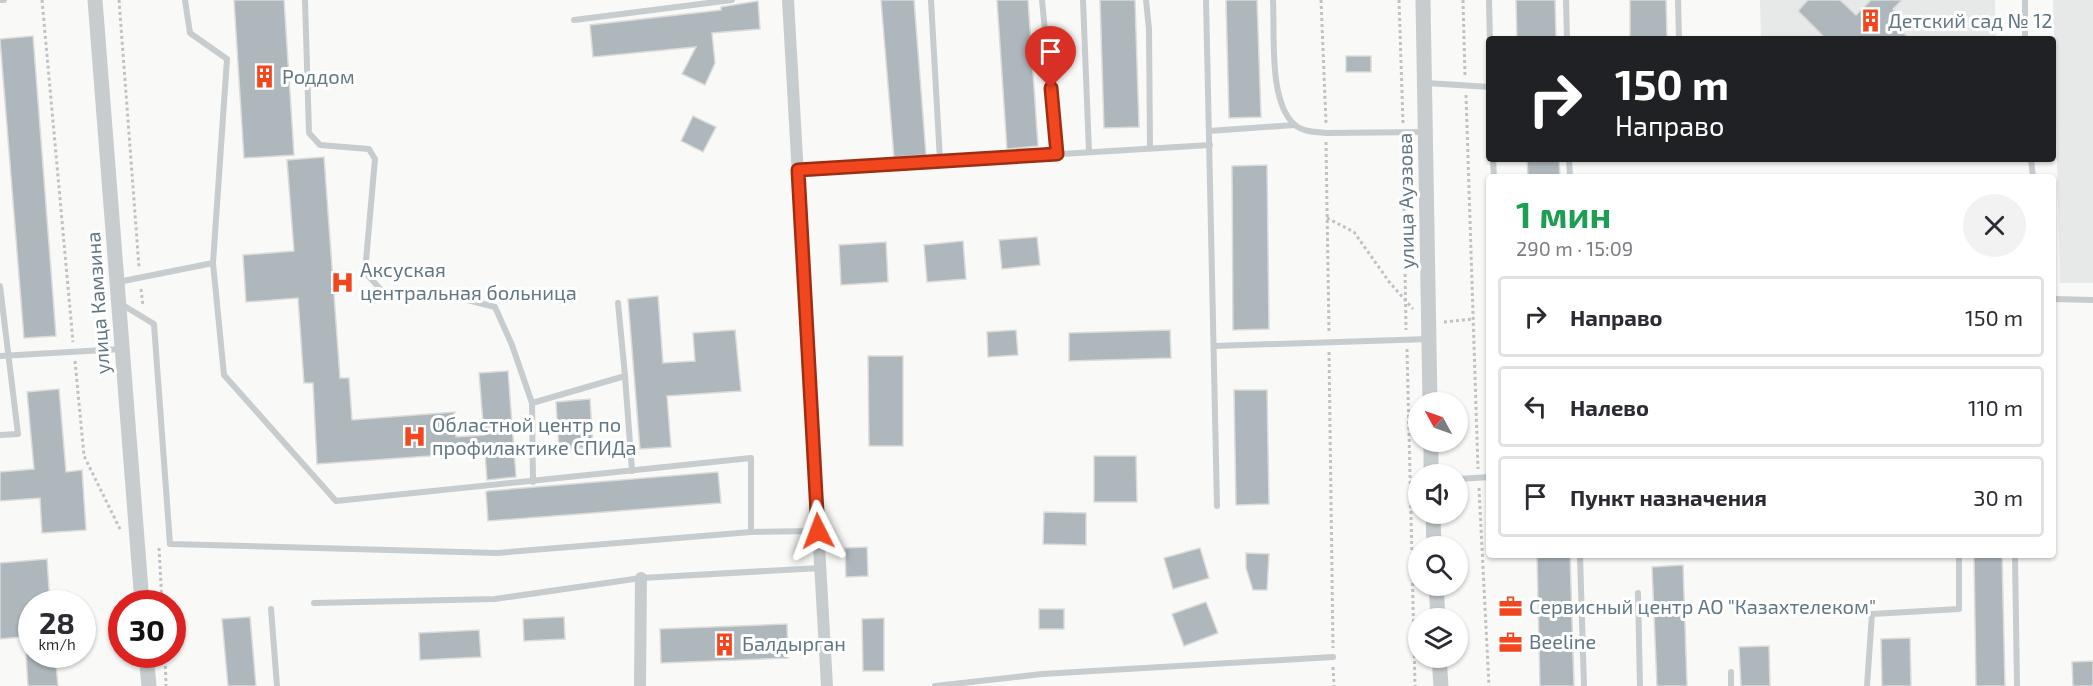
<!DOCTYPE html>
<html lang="ru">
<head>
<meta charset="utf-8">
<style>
	:root { --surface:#fff; --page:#f2f2f3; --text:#2b2b33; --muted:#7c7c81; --line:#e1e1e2 }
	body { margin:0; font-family:"Exo 2",sans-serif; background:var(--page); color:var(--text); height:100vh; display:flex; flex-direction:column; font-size:22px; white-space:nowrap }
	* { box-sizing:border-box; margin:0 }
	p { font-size:20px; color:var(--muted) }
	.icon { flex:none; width:33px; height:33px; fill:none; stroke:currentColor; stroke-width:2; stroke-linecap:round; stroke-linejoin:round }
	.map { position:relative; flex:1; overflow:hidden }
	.drawer { position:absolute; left:1486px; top:174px; width:570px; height:384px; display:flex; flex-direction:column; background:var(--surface); border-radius:6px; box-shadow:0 2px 4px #0004 }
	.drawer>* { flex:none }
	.guide { position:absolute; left:1486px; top:36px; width:570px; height:126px; border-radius:6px; box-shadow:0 2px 4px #0004; background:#202124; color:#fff; overflow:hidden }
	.needle { width:39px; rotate:310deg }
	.controls { position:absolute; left:1408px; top:392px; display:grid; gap:12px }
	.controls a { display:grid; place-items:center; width:60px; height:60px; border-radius:50%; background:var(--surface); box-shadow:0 2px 4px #0004; font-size:30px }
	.speed { position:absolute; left:18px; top:590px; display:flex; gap:12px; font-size:30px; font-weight:700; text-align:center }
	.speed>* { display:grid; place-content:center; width:78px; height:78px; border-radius:50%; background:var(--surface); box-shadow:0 2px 4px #0004; line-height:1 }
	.speed small { font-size:15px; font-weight:400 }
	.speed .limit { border:9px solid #d22; background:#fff; color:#111 }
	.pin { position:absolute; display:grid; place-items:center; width:51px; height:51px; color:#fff; margin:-62px -26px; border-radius:50% 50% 50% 0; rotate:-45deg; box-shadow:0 0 6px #0007 }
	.pin .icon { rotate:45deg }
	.me { position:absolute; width:66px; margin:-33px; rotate:357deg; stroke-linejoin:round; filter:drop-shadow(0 0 4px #0008) }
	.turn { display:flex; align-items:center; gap:21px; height:126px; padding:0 30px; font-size:27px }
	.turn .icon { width:78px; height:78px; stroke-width:2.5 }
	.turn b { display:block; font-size:42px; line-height:51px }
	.round { display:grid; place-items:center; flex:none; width:63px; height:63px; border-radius:32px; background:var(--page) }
	.headline { display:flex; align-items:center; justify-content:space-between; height:102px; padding:0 30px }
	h1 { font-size:36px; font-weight:700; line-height:45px; color:#1e9e55 }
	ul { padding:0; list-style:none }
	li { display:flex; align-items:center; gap:18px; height:81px; margin:0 12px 9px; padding:0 18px; border:3px solid var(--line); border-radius:6px }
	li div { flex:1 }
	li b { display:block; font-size:22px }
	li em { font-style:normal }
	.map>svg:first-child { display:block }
	.built { fill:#e7e9e8 }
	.building { fill:#adb7bc; stroke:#dbdbd9; stroke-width:1.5 }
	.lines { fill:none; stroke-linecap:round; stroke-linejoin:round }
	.path { stroke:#c0c3c5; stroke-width:3; stroke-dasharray:3 3; stroke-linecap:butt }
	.service { stroke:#c7cccf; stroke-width:6 }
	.minor { stroke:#c7cccf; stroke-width:12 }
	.tertiary { stroke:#c7cccf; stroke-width:15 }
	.route-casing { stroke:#9d2e14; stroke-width:15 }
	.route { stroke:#f2461e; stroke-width:10 }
	.labels { text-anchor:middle; stroke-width:6; stroke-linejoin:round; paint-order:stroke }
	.poi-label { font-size:20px; fill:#627784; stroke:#fff; text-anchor:start }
	.street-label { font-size:20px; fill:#627784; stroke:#fff }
</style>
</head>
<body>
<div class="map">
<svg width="2093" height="686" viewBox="0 0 2093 686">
	<rect width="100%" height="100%" fill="#f9f9f7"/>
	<!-- built -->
	<g class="built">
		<polygon points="1760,0 1995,0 1996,39 1761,39"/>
		<polygon points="2053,0 2093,0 2093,283 2060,283"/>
	</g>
	<!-- building -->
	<g class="building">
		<polygon points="234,0 284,0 294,155 244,158"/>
		<polygon points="881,0 914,0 926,155 894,157"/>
		<polygon points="997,0 1028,0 1038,146 1007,149"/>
		<polygon points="1100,0 1135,0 1139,127 1104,128"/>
		<polygon points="1226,0 1257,0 1261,117 1229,118"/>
		<polygon points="1516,0 1555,0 1556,39 1517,39"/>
		<polygon points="1630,0 1666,0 1667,39 1630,39"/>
		<polygon points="1808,0 1840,0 1856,15 1871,0 1902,0 1893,9 1900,16 1893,23 1910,39 1826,39 1798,11"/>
		<polygon points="758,1 760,29 712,33 715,63 705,85 682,74 696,47 593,57 590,25 721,10 721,7"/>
		<polygon points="33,36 56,336 24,338 0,39"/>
		<rect x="1346" y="56" width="25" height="16"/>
		<polygon points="693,116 716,127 703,152 681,141"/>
		<polygon points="324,157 340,378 349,378 352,420 455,412 456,437 484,435 479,373 508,371 516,477 487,480 485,452 317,464 313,383 304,383 298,298 246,302 243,255 294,251 287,160"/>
		<polygon points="1527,159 1559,159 1560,177 1528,177"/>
		<polygon points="1267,165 1269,329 1233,330 1232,166"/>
		<polygon points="1037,237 1040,265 1002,269 999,240"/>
		<polygon points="963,241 966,279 927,282 924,245"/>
		<polygon points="886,242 888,282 841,285 839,245"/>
		<polygon points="658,296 663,363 695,361 693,333 735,330 741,391 667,396 671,447 640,449 628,299"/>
		<polygon points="1016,330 1018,355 988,357 987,332"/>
		<polygon points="1170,330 1171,358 1069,361 1069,333"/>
		<polygon points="868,356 903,356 903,446 869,446"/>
		<polygon points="59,389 66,472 82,470 86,530 42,533 40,498 0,501 0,472 34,469 27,392"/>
		<polygon points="1234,390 1267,390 1269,504 1236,505"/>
		<polygon points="590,399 593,447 559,450 556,402"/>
		<polygon points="1094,456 1136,456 1137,502 1094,502"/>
		<polygon points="718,472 721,503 488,521 486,492 488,491"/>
		<polygon points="1044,512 1086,513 1086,545 1043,544"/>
		<polygon points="867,547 868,576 846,577 845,548"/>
		<polygon points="1200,548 1209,578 1173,589 1164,558"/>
		<polygon points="1246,553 1269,554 1267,590 1253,590 1246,568"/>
		<polygon points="1537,555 1570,555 1574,686 1540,686"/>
		<polygon points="1974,555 2002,555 2005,686 1976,686"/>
		<polygon points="47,559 50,603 32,603 32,636 0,639 0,563"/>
		<polygon points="1683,565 1687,686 1657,686 1652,567"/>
		<polygon points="1206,602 1218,633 1184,646 1172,614"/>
		<rect x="1039" y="609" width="25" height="20"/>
		<polygon points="250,617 256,686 228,686 222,619"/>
		<polygon points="564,617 565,639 524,641 523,619"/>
		<polygon points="884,618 884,671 863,671 862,619"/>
		<polygon points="787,624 788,658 661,663 660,629"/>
		<polygon points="479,630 481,657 420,660 419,633"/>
		<polygon points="1910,638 1911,686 1882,686 1881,639"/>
		<polygon points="1769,646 1770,686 1741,686 1739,647"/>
		<polygon points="26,654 55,654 58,686 28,686"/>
		<polygon points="2093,661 2093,686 2073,686 2072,662"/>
	</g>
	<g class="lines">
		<!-- path -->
		<g class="path">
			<polyline points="42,0 73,342"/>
			<polyline points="119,0 139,267"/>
			<polyline points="1321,0 1326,123"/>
			<polyline points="1399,0 1403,123"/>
			<polyline points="1463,0 1465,76"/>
			<polyline points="1466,95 1478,469"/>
			<polyline points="1326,142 1329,333"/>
			<polyline points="1403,142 1406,330"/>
			<polyline points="1327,218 1354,232 1390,283 1413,309"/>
			<polyline points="141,289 143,306"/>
			<polyline points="1444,322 1473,319"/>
			<polyline points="1407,349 1415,686"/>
			<polyline points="1329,352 1333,648"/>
			<polyline points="75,361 84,456 121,531"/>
			<polyline points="1479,488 1489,686"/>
			<polyline points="159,548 162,603"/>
			<polyline points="165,654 166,686"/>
			<polyline points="1333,667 1334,686"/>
		</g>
		<!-- service -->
		<g class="service">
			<polyline points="0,0 4,0"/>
			<polyline points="305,0 309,133 320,145 369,149 375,159 365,272 382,291 440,293 495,307 512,345 532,403"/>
			<polyline points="931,0 940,161"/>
			<polyline points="1042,0 1057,154"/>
			<polyline points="1083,0 1089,152"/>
			<polyline points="1146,0 1149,29 1150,148"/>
			<polyline points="1206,0 1217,506"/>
			<path d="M1273 0C1275 34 1268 102 1295 125 1303 132 1316 132 1326 133L1426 132"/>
			<polyline points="1489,0 1490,43"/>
			<polyline points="1566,0 1567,39"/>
			<polyline points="1678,0 1679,39"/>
			<polyline points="2025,0 2025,39"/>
			<polyline points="574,20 732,0"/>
			<polyline points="1426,83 1490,87"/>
			<polyline points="1209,131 1295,125"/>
			<polyline points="1493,159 1494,177"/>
			<polyline points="1569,159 1570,177"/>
			<polyline points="2031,159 2033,177"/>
			<polyline points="798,170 1210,145"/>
			<polyline points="213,263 224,375 336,501 751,458 751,532"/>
			<polyline points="118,282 213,263 227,59 190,33 185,0"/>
			<polyline points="0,286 18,434 0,435"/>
			<polyline points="2054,299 2093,300"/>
			<polyline points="618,303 625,376"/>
			<polyline points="121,304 154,324 170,544 497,553 751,532 818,531"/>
			<polyline points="1214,346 1429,339"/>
			<polyline points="0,356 122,349"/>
			<polyline points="1458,479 1490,477"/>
			<polyline points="533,482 532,403 625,376 632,471"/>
			<polyline points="1580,555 1584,686"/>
			<polyline points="2015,555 2017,686"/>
			<polyline points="1638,593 1640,686"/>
			<polyline points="314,603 495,599 641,578 820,568"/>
			<polyline points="271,609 277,686"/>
			<polyline points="1731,672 1731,686"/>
			<polyline points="935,686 1042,674 1333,657"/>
			<polyline points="1867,686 1872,614 1959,609 1959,555"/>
		</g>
		<!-- minor -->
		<g class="minor">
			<polyline points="788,0 827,686"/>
			<polyline points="640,686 641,578"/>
		</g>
		<!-- tertiary -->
		<g class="tertiary">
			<polyline points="95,0 142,603"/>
			<polyline points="1423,0 1430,402"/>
			<polyline points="1431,441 1431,474"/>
			<polyline points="1433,513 1434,546"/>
			<polyline points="1436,585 1438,618"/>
			<polyline points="146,654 149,686"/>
			<polyline points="1439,657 1441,686"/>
		</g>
	</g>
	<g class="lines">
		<defs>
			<polyline id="route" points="818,531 798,170 1057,154 1051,88"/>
		</defs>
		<!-- route casing -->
		<use href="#route" class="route-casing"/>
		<!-- route -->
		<use href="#route" class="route"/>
	</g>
	<!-- icons -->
	<defs>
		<symbol id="building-bare" viewBox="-9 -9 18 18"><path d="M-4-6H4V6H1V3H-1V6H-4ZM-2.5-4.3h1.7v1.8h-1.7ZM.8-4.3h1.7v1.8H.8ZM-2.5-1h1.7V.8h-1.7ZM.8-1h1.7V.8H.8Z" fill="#f2461e" stroke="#fff" stroke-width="2.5" paint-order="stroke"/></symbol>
		<symbol id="hospital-bare" viewBox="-9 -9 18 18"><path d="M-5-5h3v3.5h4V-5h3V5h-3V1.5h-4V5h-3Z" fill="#f2461e" stroke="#fff" stroke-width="2.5" paint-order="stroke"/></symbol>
		<symbol id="office-bare" viewBox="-9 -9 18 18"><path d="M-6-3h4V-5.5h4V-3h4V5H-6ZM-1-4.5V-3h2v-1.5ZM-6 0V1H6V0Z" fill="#f2461e" stroke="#fff" stroke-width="2.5" paint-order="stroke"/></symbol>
	</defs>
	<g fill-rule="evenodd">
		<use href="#building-bare" x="1854" y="4" width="33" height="33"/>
		<use href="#building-bare" x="248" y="60" width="33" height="33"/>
		<use href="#hospital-bare" x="326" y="266" width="33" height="33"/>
		<use href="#hospital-bare" x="398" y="420" width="33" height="33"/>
		<use href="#office-bare" x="1494" y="590" width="33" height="33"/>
		<use href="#office-bare" x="1494" y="626" width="33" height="33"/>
		<use href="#building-bare" x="708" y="628" width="33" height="33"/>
	</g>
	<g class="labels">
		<!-- poi labels -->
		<g class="poi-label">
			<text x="1888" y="28">Детский сад № 12</text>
			<text x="282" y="84">Роддом</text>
			<text x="360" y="277">Аксуская<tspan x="360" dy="23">центральная больница</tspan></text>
			<text x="432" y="432">Областной центр по<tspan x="432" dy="23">профилактике СПИДа</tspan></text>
			<text x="1529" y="614">Сервисный центр АО "Казахтелеком"</text>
			<text x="1529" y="649">Beeline</text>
			<text x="742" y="651">Балдырган</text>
		</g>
		<!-- street labels -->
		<g class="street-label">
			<text transform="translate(1406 201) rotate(-91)" y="7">улица Ауэзова</text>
			<text transform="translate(98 303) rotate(-94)" y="7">улица Камзина</text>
		</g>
	</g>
</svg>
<div class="controls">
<a><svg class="needle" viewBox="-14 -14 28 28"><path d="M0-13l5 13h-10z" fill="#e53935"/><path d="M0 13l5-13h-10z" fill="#7c7c81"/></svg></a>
<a><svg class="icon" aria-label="sound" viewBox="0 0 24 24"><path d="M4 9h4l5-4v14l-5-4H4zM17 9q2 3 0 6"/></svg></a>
<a><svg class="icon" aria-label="search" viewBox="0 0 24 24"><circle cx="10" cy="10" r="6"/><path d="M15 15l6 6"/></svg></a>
<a><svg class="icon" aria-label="layers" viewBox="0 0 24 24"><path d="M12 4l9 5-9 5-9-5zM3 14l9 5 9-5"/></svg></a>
</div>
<div class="speed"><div>28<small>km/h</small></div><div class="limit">30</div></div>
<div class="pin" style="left:1051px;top:88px;background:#d93025"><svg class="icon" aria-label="arrive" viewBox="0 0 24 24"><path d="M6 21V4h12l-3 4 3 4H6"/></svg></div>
<svg class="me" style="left:818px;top:531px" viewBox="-20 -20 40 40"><path d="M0-17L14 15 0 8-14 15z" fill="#f2461e" stroke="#fff" stroke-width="4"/></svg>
<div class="guide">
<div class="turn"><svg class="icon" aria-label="right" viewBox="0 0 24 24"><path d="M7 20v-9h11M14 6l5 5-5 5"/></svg><div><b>150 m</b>Направо</div></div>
</div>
<section class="drawer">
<div class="headline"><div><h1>1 мин</h1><p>290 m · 15:09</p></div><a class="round"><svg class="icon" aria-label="close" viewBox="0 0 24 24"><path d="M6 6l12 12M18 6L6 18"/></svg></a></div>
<ul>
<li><svg class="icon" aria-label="right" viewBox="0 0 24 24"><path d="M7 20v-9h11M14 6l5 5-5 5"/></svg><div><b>Направо</b></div><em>150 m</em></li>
<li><svg class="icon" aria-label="left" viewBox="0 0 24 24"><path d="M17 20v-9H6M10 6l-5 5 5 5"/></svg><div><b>Налево</b></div><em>110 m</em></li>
<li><svg class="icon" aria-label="arrive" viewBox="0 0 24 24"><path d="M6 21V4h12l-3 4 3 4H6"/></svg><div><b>Пункт назначения</b></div><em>30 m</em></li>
</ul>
</section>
</div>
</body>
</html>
